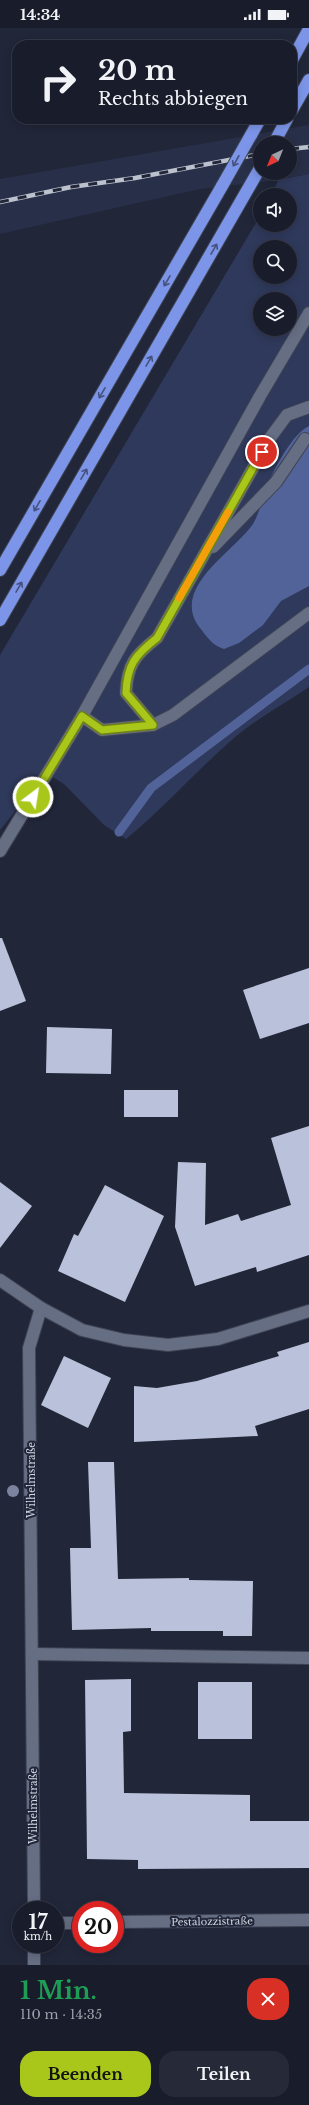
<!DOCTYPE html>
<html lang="de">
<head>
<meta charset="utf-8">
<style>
	:root { --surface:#191c2b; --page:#262937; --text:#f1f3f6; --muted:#9fa1a9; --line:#373a47; --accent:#a9c71b }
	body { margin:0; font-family:"Libre Baskerville",serif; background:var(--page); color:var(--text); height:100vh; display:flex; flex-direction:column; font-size:15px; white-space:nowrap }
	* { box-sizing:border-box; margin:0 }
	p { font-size:13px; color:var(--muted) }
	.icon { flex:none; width:22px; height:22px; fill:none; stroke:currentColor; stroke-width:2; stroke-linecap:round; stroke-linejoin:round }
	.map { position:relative; height:1937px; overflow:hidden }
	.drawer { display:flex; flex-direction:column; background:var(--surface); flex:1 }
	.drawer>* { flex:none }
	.banner { position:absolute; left:12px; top:12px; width:285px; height:84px; border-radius:16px; box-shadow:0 2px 10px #0003,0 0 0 1px var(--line); background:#191c2b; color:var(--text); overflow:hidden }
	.needle { width:26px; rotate:223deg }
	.buttons { position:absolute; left:253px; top:108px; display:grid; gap:8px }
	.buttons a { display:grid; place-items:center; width:44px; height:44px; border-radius:50%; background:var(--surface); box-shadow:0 2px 10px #0003,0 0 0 1px var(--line); font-size:20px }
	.speed { position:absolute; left:12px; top:1873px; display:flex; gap:8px; font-size:20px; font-weight:700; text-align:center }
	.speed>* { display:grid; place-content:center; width:52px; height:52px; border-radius:50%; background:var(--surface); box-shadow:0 2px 10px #0003,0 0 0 1px var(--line); line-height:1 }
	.speed small { font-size:10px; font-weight:400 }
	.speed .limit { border:6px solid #d22; background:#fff; color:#111 }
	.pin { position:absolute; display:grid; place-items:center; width:34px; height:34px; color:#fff; margin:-17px; border:2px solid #fff; border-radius:50%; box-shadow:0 1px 4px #0007 }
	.me { position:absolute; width:44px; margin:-22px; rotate:31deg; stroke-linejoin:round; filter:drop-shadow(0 0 3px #0008) }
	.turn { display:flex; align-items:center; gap:14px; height:84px; padding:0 20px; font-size:18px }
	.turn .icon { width:52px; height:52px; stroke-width:2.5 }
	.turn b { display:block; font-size:28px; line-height:34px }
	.round { display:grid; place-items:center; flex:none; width:42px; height:42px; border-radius:16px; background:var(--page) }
	.overview { display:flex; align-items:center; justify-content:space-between; height:68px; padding:0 20px }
	h1 { font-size:24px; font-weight:800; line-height:30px; color:#1e9e55 }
	.action { display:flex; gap:8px; margin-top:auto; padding:8px 20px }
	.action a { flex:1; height:46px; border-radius:16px; background:var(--accent); color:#111; font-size:16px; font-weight:800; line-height:46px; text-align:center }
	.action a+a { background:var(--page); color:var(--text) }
	.status { display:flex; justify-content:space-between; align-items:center; height:28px; padding:0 20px; background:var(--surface); direction:ltr }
	.status svg { height:11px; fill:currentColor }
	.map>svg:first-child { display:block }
	.built { fill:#282f48; fill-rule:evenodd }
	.green { fill:#2f395b; fill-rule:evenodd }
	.water { fill:#52639a }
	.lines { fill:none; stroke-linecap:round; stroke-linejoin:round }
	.stream { stroke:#52639a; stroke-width:9 }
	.building { fill:#b9c2da }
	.lane-casing { stroke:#3e4353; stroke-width:14 }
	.street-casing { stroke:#3e4353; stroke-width:14 }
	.secondary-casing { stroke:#3e4353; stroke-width:14 }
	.highway-casing { stroke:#3e4353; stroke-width:14 }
	.lane { stroke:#666e84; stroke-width:12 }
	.street { stroke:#666e84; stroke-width:12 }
	.secondary { stroke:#666e84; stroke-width:12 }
	.highway { stroke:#7c95e8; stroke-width:12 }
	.rail-casing { stroke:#bcc1ce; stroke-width:4.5 }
	.rail { stroke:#212639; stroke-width:3; stroke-dasharray:9; stroke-linecap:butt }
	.highway-bridge-casing { stroke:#3e4353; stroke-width:14; stroke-linecap:butt }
	.highway-bridge { stroke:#7c95e8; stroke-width:12 }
	.tree { fill:#7b839e }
	.oneway { stroke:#45527f }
	.route-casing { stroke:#6e8112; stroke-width:10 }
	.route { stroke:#a9c71b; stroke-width:7 }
	.slow { stroke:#f59e0b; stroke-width:7 }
	.labels { text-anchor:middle; stroke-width:4; stroke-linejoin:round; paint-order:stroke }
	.street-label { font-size:10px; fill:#d3d8e4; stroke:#212639 }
</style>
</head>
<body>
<div class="status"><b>14:34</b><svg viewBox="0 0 49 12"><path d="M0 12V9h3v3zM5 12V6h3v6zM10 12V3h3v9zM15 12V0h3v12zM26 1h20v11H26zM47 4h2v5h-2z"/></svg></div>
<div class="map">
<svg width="309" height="1937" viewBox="0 0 309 1937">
	<rect width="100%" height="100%" fill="#212639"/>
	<!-- built -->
	<path class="built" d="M309 97V146L278 152 200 161 0 206V151ZM260 115H290V145H260Z"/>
	<!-- green -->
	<path class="green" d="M309 146V659C284 676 256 691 233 711 196 743 164 780 126 811L104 797 64 756 46 745 0 802V627L260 188V197H290V167H272L278 152ZM260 219H290V249H260ZM260 271H290V301H260Z"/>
	<!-- water -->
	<path class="water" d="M309 398V558L281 573 263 597 239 615 224 621C213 618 207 609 200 600 169 560 234 524 253 496 259 486 262 471 267 459 273 442 293 405 309 398Z"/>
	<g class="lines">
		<!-- stream -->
		<polyline class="stream" points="119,804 151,760 309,641"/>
	</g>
	<!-- building -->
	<g class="building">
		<polygon points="0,910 2,910 26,973 0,983"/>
		<polygon points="309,940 309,995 260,1011 243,962"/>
		<polygon points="47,999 112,1001 111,1046 46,1045"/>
		<rect x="124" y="1062" width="54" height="27"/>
		<polygon points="309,1098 309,1227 257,1244 256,1239 195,1258 175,1199 178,1134 206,1135 205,1197 238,1186 241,1193 291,1177 271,1110"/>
		<polygon points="0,1154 32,1178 0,1220"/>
		<polygon points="105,1157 164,1188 125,1274 58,1243 74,1206 78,1208"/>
		<polygon points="309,1314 309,1381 255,1398 258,1408 134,1414 134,1358 157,1360 197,1353 279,1328 277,1324"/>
		<polygon points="64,1328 111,1350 88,1400 41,1377"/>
		<polygon points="88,1434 114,1434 118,1551 189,1550 189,1552 253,1553 252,1608 223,1608 223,1603 151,1603 151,1600 72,1602 70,1520 91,1520"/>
		<polygon points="131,1651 131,1703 123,1704 124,1765 250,1767 250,1793 309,1793 309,1840 138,1841 138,1832 87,1831 85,1652"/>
		<rect x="198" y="1654" width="54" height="57"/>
	</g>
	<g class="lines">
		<defs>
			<g id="lane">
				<polyline points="213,519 276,454 305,411"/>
				<polyline points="82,688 102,702 153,697 173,687 309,585"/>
				<path d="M153 697 126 665C127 637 135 627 157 610L270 410 287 387 309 379"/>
				<polyline points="0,823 82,688 260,368 309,285"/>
			</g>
			<g id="street">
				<polyline points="32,1626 309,1630"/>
				<polyline points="34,1882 29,1320 41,1280"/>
				<polyline points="115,1894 309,1892"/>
				<polyline points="55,1895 81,1895"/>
				<polyline points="34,1916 34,1937"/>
			</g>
			<polyline id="secondary" points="0,1252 41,1280 82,1302 124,1312 168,1317 218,1311 309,1283"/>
			<g id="highway">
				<polyline points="292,32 309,1"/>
				<polyline points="292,82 309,52"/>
				<polyline points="251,107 260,91"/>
				<polyline points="274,115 287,91"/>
				<polyline points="0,542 222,158"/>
				<polyline points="0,592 260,140"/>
			</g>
		</defs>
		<!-- lane casing -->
		<use href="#lane" class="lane-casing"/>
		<!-- street casing -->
		<use href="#street" class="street-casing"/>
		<!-- secondary casing -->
		<use href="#secondary" class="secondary-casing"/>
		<!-- highway casing -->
		<use href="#highway" class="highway-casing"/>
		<!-- lane -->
		<use href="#lane" class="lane"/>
		<!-- street -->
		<use href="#street" class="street"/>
		<!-- secondary -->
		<use href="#secondary" class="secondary"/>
		<!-- highway -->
		<use href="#highway" class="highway"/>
		<defs>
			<g id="rail">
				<polyline points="290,121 309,119"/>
				<polyline points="0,174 71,159 135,150 260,126"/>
			</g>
		</defs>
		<!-- rail casing -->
		<use href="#rail" class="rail-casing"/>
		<!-- rail -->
		<use href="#rail" class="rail"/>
		<defs>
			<polyline id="highway-bridge" points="222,158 251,107"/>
		</defs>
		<!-- highway-bridge casing -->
		<use href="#highway-bridge" class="highway-bridge-casing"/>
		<!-- highway-bridge -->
		<use href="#highway-bridge" class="highway-bridge"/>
	</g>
	<!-- trees -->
	<circle class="tree" cx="13" cy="1463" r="6"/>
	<!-- one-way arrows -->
	<defs><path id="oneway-shaft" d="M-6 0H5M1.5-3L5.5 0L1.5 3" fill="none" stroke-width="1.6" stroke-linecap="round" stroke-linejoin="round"/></defs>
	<g class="oneway">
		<use href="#oneway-shaft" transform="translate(236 133) rotate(119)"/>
		<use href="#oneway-shaft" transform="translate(214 221) rotate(-60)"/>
		<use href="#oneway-shaft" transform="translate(167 253) rotate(120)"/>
		<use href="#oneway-shaft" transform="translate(149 333) rotate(-60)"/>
		<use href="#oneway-shaft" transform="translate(102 365) rotate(120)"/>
		<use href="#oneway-shaft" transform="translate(84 446) rotate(-60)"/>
		<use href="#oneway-shaft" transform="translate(37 478) rotate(120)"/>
		<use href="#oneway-shaft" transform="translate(19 559) rotate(-60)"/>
	</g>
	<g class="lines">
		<defs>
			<path id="route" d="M33 769 82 688 102 702 153 697 126 665C127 637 135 627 157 610L262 424"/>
		</defs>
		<!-- route casing -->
		<use href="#route" class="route-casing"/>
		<!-- route -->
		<use href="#route" class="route"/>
		<!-- slow -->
		<polyline class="slow" points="179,570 228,484"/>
	</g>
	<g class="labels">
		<!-- street labels -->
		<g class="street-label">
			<text transform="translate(31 1452) rotate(-90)" y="4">Wilhelmstraße</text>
			<text transform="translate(33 1778) rotate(-90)" y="4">Wilhelmstraße</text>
			<text transform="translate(212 1893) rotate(-1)" y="4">Pestalozzistraße</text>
		</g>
	</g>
</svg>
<div class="buttons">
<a><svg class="needle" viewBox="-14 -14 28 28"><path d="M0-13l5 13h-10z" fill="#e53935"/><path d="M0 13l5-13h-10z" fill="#9fa1a9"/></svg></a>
<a><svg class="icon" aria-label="sound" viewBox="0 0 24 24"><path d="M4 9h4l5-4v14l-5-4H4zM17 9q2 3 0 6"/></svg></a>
<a><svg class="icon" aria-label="search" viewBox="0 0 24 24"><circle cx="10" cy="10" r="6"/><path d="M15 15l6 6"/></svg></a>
<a><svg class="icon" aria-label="layers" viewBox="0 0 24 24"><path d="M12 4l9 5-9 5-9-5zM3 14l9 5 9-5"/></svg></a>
</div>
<div class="speed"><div>17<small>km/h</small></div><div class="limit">20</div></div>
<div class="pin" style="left:262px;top:424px;background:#d93025"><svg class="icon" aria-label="arrive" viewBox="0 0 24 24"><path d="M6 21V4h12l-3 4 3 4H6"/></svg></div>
<svg class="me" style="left:33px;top:769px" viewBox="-20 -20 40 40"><circle r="17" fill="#a9c71b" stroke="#fff" stroke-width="3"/><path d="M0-11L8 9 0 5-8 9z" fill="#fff"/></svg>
<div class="banner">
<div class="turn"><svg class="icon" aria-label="right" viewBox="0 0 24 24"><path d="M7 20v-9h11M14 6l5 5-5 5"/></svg><div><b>20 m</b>Rechts abbiegen</div></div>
</div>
</div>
<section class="drawer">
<div class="overview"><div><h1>1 Min.</h1><p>110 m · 14:35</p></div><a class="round" style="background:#d93025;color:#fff"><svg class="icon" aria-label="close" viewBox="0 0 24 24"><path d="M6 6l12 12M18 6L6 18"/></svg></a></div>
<div class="action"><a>Beenden</a><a>Teilen</a></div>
</section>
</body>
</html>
